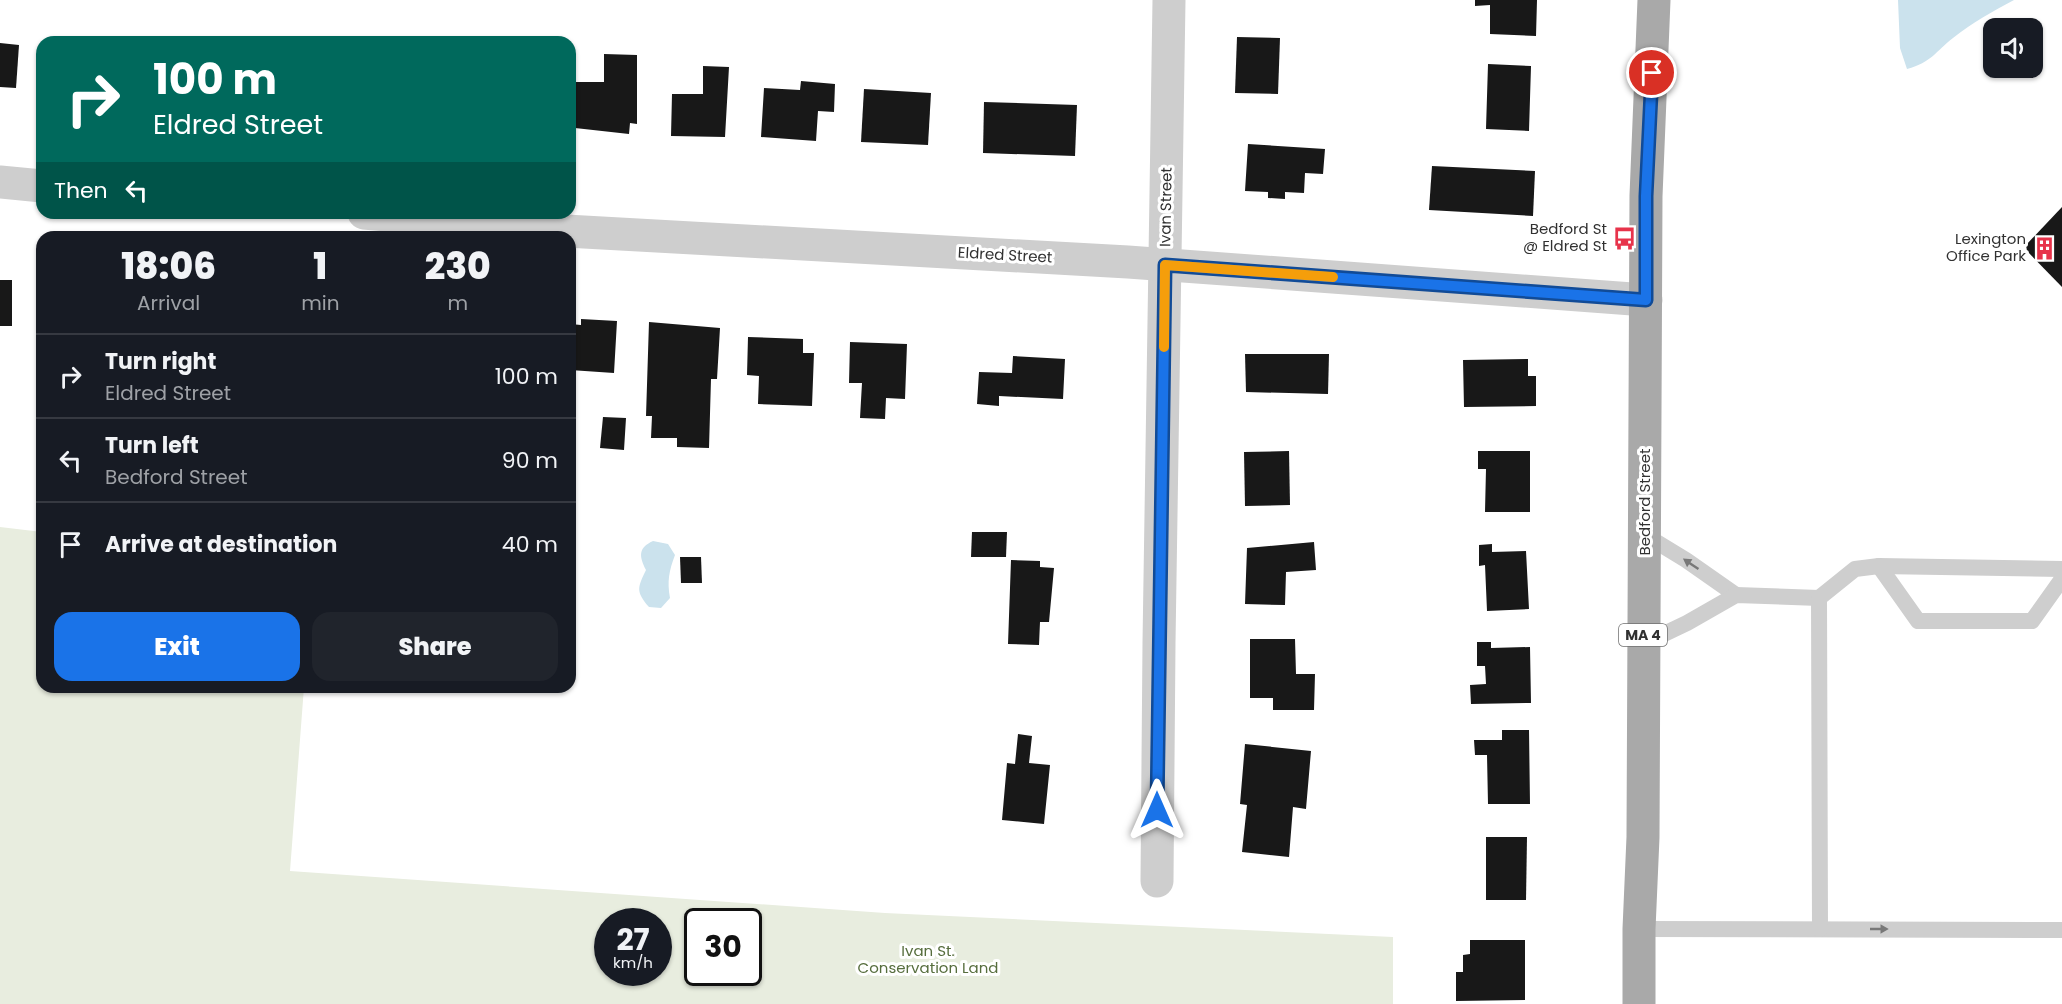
<!DOCTYPE html>
<html lang="en">
<head>
<meta charset="utf-8">
<style>
	:root { --surface:#171b24; --page:#20242c; --text:#f1f3f6; --muted:#9ea1a6; --line:#363941; --accent:#1a73e8 }
	body { margin:0; font-family:Poppins,sans-serif; background:var(--page); color:var(--text); height:100vh; display:flex; flex-direction:column; font-size:22px; white-space:nowrap }
	* { box-sizing:border-box; margin:0 }
	p { font-size:20px; color:var(--muted) }
	.icon { flex:none; width:33px; height:33px; fill:none; stroke:currentColor; stroke-width:2; stroke-linecap:round; stroke-linejoin:round }
	.map { position:relative; flex:1; overflow:hidden }
	.drawer { position:absolute; left:36px; top:231px; width:540px; height:462px; display:flex; flex-direction:column; background:var(--surface); border-radius:18px; box-shadow:0 2px 4px #0004 }
	.drawer>* { flex:none }
	.guide { position:absolute; left:36px; top:36px; width:540px; height:183px; border-radius:18px; box-shadow:0 2px 4px #0004; background:#00695c; color:#fff; overflow:hidden }
	.fabs { position:absolute; left:1983px; top:18px; display:grid; gap:12px }
	.fabs a { display:grid; place-items:center; width:60px; height:60px; border-radius:12px; background:var(--surface); box-shadow:0 2px 4px #0004; font-size:30px }
	.speed { position:absolute; left:594px; top:908px; display:flex; gap:12px; font-size:30px; font-weight:700; text-align:center }
	.speed>* { display:grid; place-content:center; width:78px; height:78px; border-radius:50%; background:var(--surface); box-shadow:0 2px 4px #0004; line-height:1 }
	.speed small { font-size:15px; font-weight:400 }
	.speed .limit { border:3px solid #111; border-radius:9px; background:#fff; color:#111 }
	.pin { position:absolute; display:grid; place-items:center; width:51px; height:51px; color:#fff; margin:-26px; border:3px solid #fff; border-radius:50%; box-shadow:0 2px 6px #0007 }
	.me { position:absolute; width:66px; margin:-33px; rotate:0deg; stroke-linejoin:round; filter:drop-shadow(0 0 4px #0008) }
	.turn { display:flex; align-items:center; gap:21px; height:126px; padding:0 18px; font-size:27px }
	.turn .icon { width:78px; height:78px; stroke-width:2.5 }
	.turn b { display:block; font-size:42px; line-height:51px }
	.then { display:flex; align-items:center; height:57px; padding:0 18px; background:#0003; gap:12px; font-size:22px }
	.eta { display:flex; justify-content:space-evenly; align-items:center; height:102px; text-align:center }
	.eta b { font-size:36px; font-weight:800; line-height:42px }
	.button { display:flex; gap:12px; margin-top:auto; padding:12px 18px }
	.button a { flex:1; height:69px; border-radius:18px; background:var(--accent); color:#fff; font-size:24px; font-weight:800; line-height:69px; text-align:center }
	.button a+a { background:var(--page); color:var(--text) }
	ul { padding:0; list-style:none }
	li { display:flex; align-items:center; gap:18px; height:84px; padding:0 18px; border-top:2px solid var(--line) }
	li div { flex:1 }
	li b { display:block; font-size:22px }
	li em { font-style:normal }
	.map>svg:first-child { display:block }
	.green { fill:#e8eddf; fill-rule:evenodd }
	.water { fill:#cbe2ed }
	.building { fill:#181818 }
	.lines { fill:none; stroke-linecap:round; stroke-linejoin:round }
	.service { stroke:#cecece; stroke-width:16 }
	.minor { stroke:#cecece; stroke-width:33 }
	.tertiary { stroke:#cecece; stroke-width:33 }
	.primary { stroke:#a9a9a9; stroke-width:33 }
	.oneway { fill:#787878 }
	.route-casing { stroke:#114b97; stroke-width:15 }
	.route { stroke:#1a73e8; stroke-width:10 }
	.slow { stroke:#f59e0b; stroke-width:10 }
	.labels { text-anchor:middle; stroke-width:6; stroke-linejoin:round; paint-order:stroke }
	.shield { fill:#fff; stroke:#6f6f6f; stroke-width:1.5 }
	.shield-label { font-size:14px; font-weight:bold; fill:#313131 }
	.street-label { font-size:15px; fill:#313131; stroke:#fff }
	.poi-label { font-size:15px; fill:#313131; stroke:#fff; text-anchor:end }
	.park-label { font-size:15px; fill:#566d3d; stroke:#fff }
</style>
</head>
<body>
<div class="map">
<svg width="2062" height="1004" viewBox="0 0 2062 1004">
	<rect width="100%" height="100%" fill="#fff"/>
	<!-- green -->
	<path class="green" d="M0 527 42 532V687H304L290 871 885 913 1393 937V1004H0ZM608 921H658V972H608ZM698 921H748V972H698Z"/>
	<!-- water -->
	<g class="water">
		<path d="M1898 0H2014C1993 11 1972 23 1953 38 1935 52 1932 62 1907 69L1900 48Z"/>
		<path d="M653 541 668 544 675 555C669 571 667 581 670 598L661 608 649 607C635 591 638 587 646 570 639 556 638 548 653 541Z"/>
	</g>
	<!-- building -->
	<g class="building">
		<polygon points="1475,0 1537,0 1536,36 1490,34 1490,5 1475,6"/>
		<polygon points="1237,37 1280,38 1278,94 1235,93"/>
		<polygon points="0,43 19,45 16,88 0,87"/>
		<polygon points="604,54 637,55 637,124 630,123 629,134 575,128 574,82 604,82"/>
		<polygon points="1488,64 1531,66 1529,131 1486,129"/>
		<polygon points="703,66 729,67 725,137 671,136 672,94 703,94"/>
		<polygon points="801,81 835,84 834,112 818,111 816,141 761,137 764,88 800,90"/>
		<polygon points="864,89 931,93 928,145 861,142"/>
		<polygon points="984,102 1077,105 1075,156 983,153"/>
		<polygon points="1248,144 1325,149 1323,174 1305,173 1304,193 1285,192 1285,199 1268,198 1268,192 1245,191"/>
		<polygon points="1432,166 1535,171 1533,216 1429,210"/>
		<polygon points="2062,207 2062,287 2027,251 2026,245"/>
		<rect x="0" y="280" width="12" height="46"/>
		<polygon points="581,319 617,321 614,373 570,370 570,324 581,325"/>
		<polygon points="649,322 720,328 717,379 711,379 709,448 677,447 677,438 651,438 652,416 646,416"/>
		<polygon points="748,337 803,339 803,353 814,353 812,406 758,404 759,376 747,375"/>
		<polygon points="850,342 907,344 905,399 886,398 885,419 860,418 862,383 849,383"/>
		<polygon points="1245,354 1329,354 1328,394 1246,392"/>
		<polygon points="1013,356 1065,359 1063,399 999,396 999,406 977,404 979,372 1012,373"/>
		<polygon points="1528,359 1528,376 1536,376 1536,406 1464,407 1463,360"/>
		<polygon points="603,417 626,418 624,450 600,448"/>
		<polygon points="1289,451 1290,505 1245,506 1244,452"/>
		<polygon points="1478,451 1530,451 1530,512 1485,512 1486,469 1478,469"/>
		<polygon points="972,532 1007,532 1006,557 971,557"/>
		<polygon points="1314,542 1316,570 1286,572 1285,605 1245,604 1247,548"/>
		<polygon points="1492,544 1492,552 1526,551 1529,609 1487,611 1485,565 1479,566 1479,545"/>
		<polygon points="680,557 701,557 702,583 681,583"/>
		<polygon points="1011,560 1040,561 1040,567 1054,568 1049,622 1040,622 1039,645 1008,644"/>
		<polygon points="1250,639 1295,639 1296,674 1315,674 1314,710 1273,710 1273,698 1250,698"/>
		<polygon points="1477,642 1491,642 1491,648 1530,647 1531,703 1471,704 1470,685 1486,684 1485,666 1477,666"/>
		<polygon points="1502,730 1529,730 1530,804 1488,804 1487,755 1475,755 1474,740 1502,740"/>
		<polygon points="1018,734 1032,736 1029,763 1050,765 1044,824 1002,820 1007,763 1015,764"/>
		<polygon points="1245,744 1311,751 1306,809 1293,807 1289,857 1242,852 1247,805 1240,804"/>
		<polygon points="1486,837 1527,837 1526,900 1486,900"/>
		<polygon points="1470,940 1525,940 1525,1000 1456,1001 1456,972 1463,972 1463,955 1470,954"/>
	</g>
	<g class="lines">
		<!-- service -->
		<g class="service">
			<polyline points="1645,535 1686,560 1736,595"/>
			<polyline points="1879,566 1918,621 2032,621 2062,579"/>
			<polyline points="1643,644 1687,623 1736,595 1819,598"/>
			<polyline points="1639,929 2062,930"/>
			<polyline points="1820,929 1819,598 1855,569 1879,566 2062,569"/>
		</g>
		<!-- minor -->
		<polyline class="minor" points="1157,881 1159,643 1169,0"/>
		<!-- tertiary -->
		<g class="tertiary">
			<polyline points="0,182 42,186"/>
			<polyline points="364,213 566,231 1128,262 1646,300"/>
		</g>
		<!-- primary -->
		<polyline class="primary" points="1639,1004 1639,929 1643,837 1646,196 1654,0"/>
	</g>
	<!-- one-way arrows -->
	<defs><path id="oneway-solid" d="M-6-.8H1V-3.2L6.5 0L1 3.2V.8H-6Z" transform="scale(1.5)"/></defs>
	<g class="oneway">
		<use href="#oneway-solid" transform="translate(1691 564) rotate(-146)"/>
		<use href="#oneway-solid" transform="translate(1879 929)"/>
	</g>
	<g class="lines">
		<defs>
			<polyline id="route" points="1157,810 1165,265 1646,300 1646,196 1652,73"/>
		</defs>
		<!-- route casing -->
		<use href="#route" class="route-casing"/>
		<!-- route -->
		<use href="#route" class="route"/>
		<!-- slow -->
		<polyline class="slow" points="1164,347 1165,265 1333,277"/>
	</g>
	<!-- icons -->
	<defs>
		<symbol id="bus-bare" viewBox="-9 -9 18 18"><path d="M-5-6H5V4H4V6H2V4H-2V6H-4V4H-5ZM-3.5-4V0h7V-4ZM-3.5 1.2v1.5H-2V1.2ZM2 1.2v1.5H3.5V1.2Z" fill="#e7334b" stroke="#fff" stroke-width="2.5" paint-order="stroke"/></symbol>
		<symbol id="building-bare" viewBox="-9 -9 18 18"><path d="M-4-6H4V6H1V3H-1V6H-4ZM-2.5-4.3h1.7v1.8h-1.7ZM.8-4.3h1.7v1.8H.8ZM-2.5-1h1.7V.8h-1.7ZM.8-1h1.7V.8H.8Z" fill="#e7334b" stroke="#fff" stroke-width="2.5" paint-order="stroke"/></symbol>
	</defs>
	<g fill-rule="evenodd">
		<use href="#bus-bare" x="1608" y="222" width="33" height="33"/>
		<use href="#building-bare" x="2028" y="232" width="33" height="33"/>
	</g>
	<g class="labels">
		<!-- shield labels -->
		<rect class="shield" x="1619" y="624" width="48" height="22" rx="4.5"/>
		<g class="shield-label">
			<text x="1643" y="640">MA 4</text>
		</g>
		<!-- street labels -->
		<g class="street-label">
			<text transform="translate(1166 207) rotate(-89)" y="5">Ivan Street</text>
			<text transform="translate(1005 255) rotate(3)" y="5">Eldred Street</text>
			<text transform="translate(1645 502) rotate(-90)" y="5">Bedford Street</text>
		</g>
		<!-- poi labels -->
		<g class="poi-label">
			<text x="1607" y="234">Bedford St<tspan x="1607" dy="17">@ Eldred St</tspan></text>
			<text x="2026" y="244">Lexington<tspan x="2026" dy="17">Office Park</tspan></text>
		</g>
		<!-- park labels -->
		<g class="park-label">
			<text x="928" y="956">Ivan St.<tspan x="928" dy="17">Conservation Land</tspan></text>
		</g>
	</g>
</svg>
<div class="fabs">
<a><svg class="icon" aria-label="sound" viewBox="0 0 24 24"><path d="M4 9h4l5-4v14l-5-4H4zM17 9q2 3 0 6"/></svg></a>
</div>
<div class="speed"><div>27<small>km/h</small></div><div class="limit">30</div></div>
<div class="pin" style="left:1652px;top:73px;background:#d93025"><svg class="icon" aria-label="arrive" viewBox="0 0 24 24"><path d="M6 21V4h12l-3 4 3 4H6"/></svg></div>
<svg class="me" style="left:1157px;top:810px" viewBox="-20 -20 40 40"><path d="M0-17L14 15 0 8-14 15z" fill="#1a73e8" stroke="#fff" stroke-width="4"/></svg>
<div class="guide">
<div class="turn"><svg class="icon" aria-label="right" viewBox="0 0 24 24"><path d="M7 20v-9h11M14 6l5 5-5 5"/></svg><div><b>100 m</b>Eldred Street</div></div>
<div class="then">Then<svg class="icon" aria-label="left" viewBox="0 0 24 24"><path d="M17 20v-9H6M10 6l-5 5 5 5"/></svg></div>
</div>
<section class="drawer">
<div class="eta">
<div><b>18:06</b><p>Arrival</p></div>
<div><b>1</b><p>min</p></div>
<div><b>230</b><p>m</p></div>
</div>
<ul>
<li><svg class="icon" aria-label="right" viewBox="0 0 24 24"><path d="M7 20v-9h11M14 6l5 5-5 5"/></svg><div><b>Turn right</b><p>Eldred Street</p></div><em>100 m</em></li>
<li><svg class="icon" aria-label="left" viewBox="0 0 24 24"><path d="M17 20v-9H6M10 6l-5 5 5 5"/></svg><div><b>Turn left</b><p>Bedford Street</p></div><em>90 m</em></li>
<li><svg class="icon" aria-label="arrive" viewBox="0 0 24 24"><path d="M6 21V4h12l-3 4 3 4H6"/></svg><div><b>Arrive at destination</b></div><em>40 m</em></li>
</ul>
<div class="button"><a>Exit</a><a>Share</a></div>
</section>
</div>
</body>
</html>
